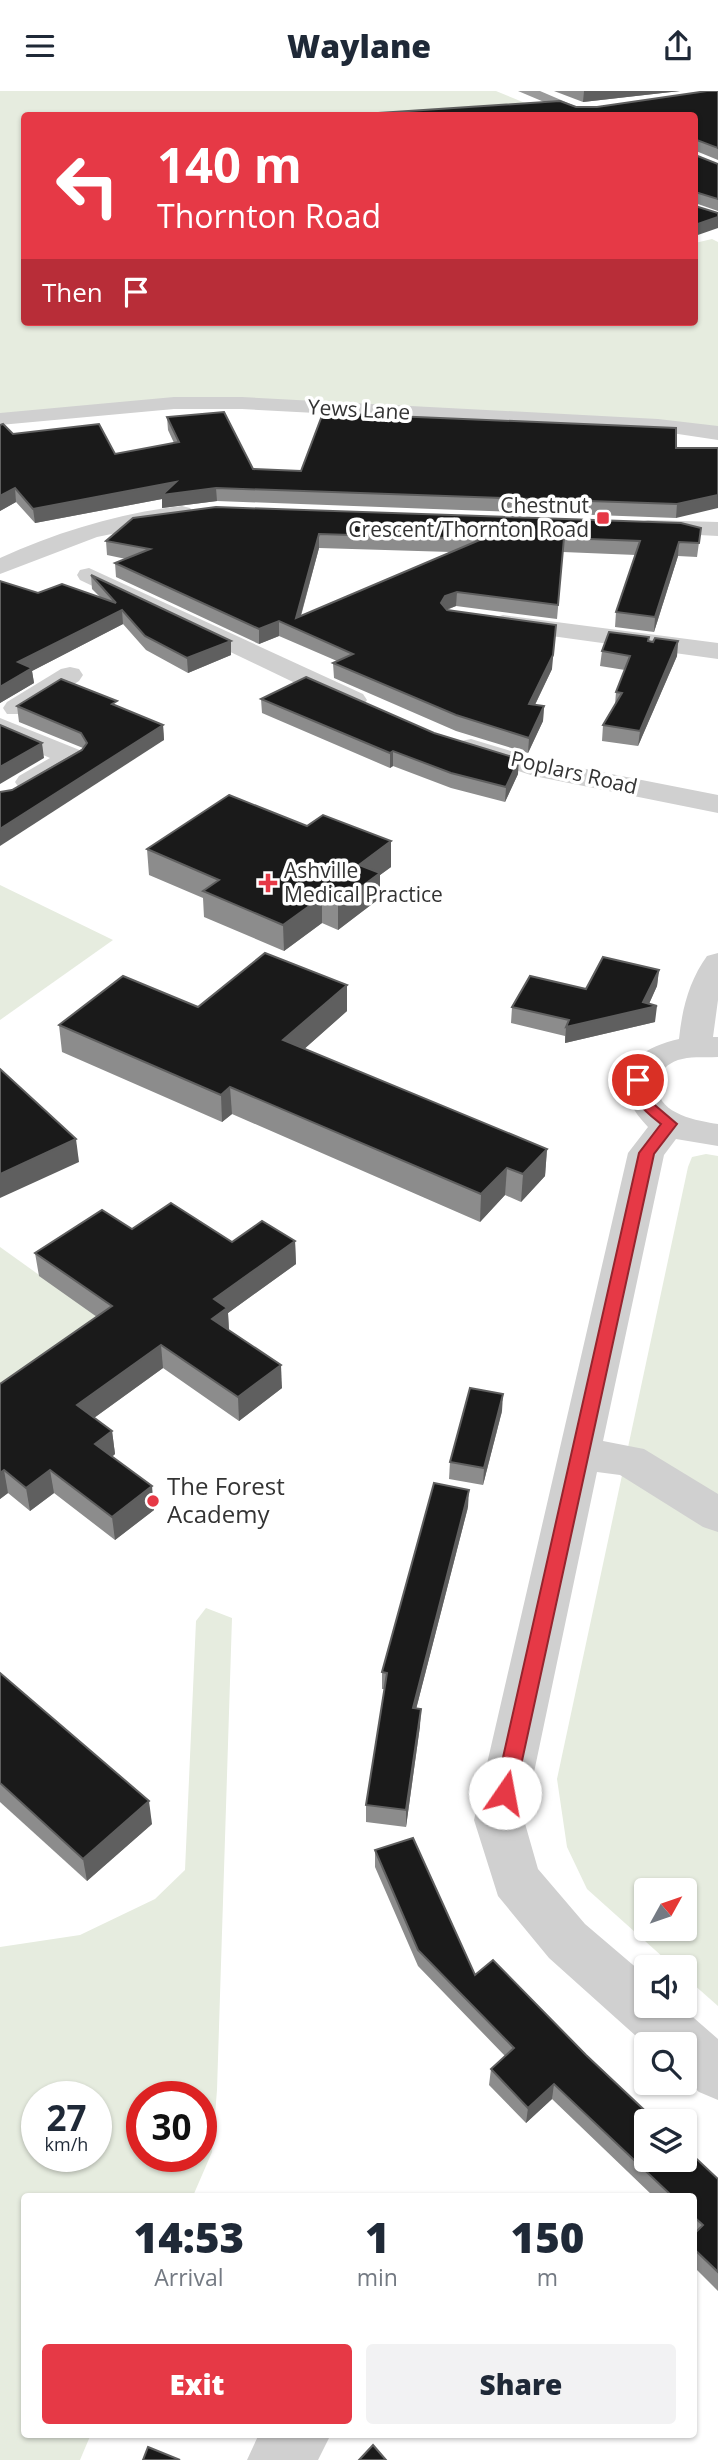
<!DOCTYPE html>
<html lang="en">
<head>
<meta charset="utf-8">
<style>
	:root { --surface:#fff; --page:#f2f2f3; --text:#1f2937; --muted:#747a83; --accent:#e63946 }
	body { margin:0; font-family:"Open Sans",sans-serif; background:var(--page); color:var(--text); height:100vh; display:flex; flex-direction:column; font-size:26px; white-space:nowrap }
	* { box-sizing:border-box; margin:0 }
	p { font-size:23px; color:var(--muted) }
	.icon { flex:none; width:38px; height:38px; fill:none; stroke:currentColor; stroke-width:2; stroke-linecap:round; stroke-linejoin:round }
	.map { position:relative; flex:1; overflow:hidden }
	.details { position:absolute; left:21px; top:2102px; width:676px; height:245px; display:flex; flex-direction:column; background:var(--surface); border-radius:7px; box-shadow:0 2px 5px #0004 }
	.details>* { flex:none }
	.guide { position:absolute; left:21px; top:21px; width:677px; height:214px; border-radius:7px; box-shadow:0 2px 5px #0004; background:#e63946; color:#fff; overflow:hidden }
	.needle { width:46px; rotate:50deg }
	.controls { position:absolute; left:634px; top:1787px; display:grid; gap:14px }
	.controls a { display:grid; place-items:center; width:63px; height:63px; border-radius:7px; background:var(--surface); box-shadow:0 2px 5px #0004; font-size:35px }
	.speed { position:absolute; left:21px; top:1990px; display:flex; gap:14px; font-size:35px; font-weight:700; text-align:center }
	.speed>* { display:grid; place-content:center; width:91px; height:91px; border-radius:50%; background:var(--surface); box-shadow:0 2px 5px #0004; line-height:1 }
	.speed small { font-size:18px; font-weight:400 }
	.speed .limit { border:10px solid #d22; background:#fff; color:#111 }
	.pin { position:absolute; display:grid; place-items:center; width:60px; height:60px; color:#fff; margin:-30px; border:4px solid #fff; border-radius:50%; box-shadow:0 2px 7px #0007 }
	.me { position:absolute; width:77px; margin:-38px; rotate:12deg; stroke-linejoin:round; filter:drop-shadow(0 0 5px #0008) }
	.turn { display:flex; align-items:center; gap:24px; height:147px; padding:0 21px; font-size:32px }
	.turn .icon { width:91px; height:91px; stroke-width:2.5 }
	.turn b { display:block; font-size:49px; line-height:60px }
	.then { display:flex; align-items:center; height:66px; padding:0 21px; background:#0003; gap:14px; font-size:26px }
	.eta { display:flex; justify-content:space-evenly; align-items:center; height:119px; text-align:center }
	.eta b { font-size:42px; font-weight:800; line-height:49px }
	.cta { display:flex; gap:14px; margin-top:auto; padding:14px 21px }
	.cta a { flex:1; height:80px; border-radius:7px; background:var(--accent); color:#fff; font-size:28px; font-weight:800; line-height:80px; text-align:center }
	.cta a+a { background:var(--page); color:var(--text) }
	header { display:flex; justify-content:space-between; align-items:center; height:91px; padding:0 21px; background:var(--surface); font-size:32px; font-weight:800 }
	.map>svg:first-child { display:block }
	.green { fill:#e6ecdf; fill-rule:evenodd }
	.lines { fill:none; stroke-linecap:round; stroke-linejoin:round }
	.minor { fill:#d0d0d0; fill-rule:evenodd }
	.highway { fill:#9a9a9a; fill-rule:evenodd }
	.wall { fill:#8c8c8c; fill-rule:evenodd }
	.shaded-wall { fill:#5f5f5f }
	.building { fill:#1a1a1a; stroke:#5f5f5f; stroke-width:2; fill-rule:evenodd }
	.route { fill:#e63946; stroke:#96252e; stroke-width:2 }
	.poi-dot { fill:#e63946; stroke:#fff; stroke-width:2.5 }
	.labels { text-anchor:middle; stroke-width:7; stroke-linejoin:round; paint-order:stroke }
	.far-street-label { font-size:21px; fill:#333; stroke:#fff }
	.far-poi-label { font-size:21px; fill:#333; stroke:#fff; text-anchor:end }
	.poi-label { font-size:24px; fill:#333; stroke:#fff; text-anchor:start }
</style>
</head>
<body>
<header><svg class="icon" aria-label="menu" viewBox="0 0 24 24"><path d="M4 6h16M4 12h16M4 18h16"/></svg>Waylane<svg class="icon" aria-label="share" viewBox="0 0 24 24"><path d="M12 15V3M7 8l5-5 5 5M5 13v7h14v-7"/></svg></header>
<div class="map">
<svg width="718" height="2369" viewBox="0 0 718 2369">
	<rect width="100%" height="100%" fill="#fff"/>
	<!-- green -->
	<g class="green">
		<polygon points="0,0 496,0 535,16 391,24 24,24 24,231 695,231 695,152 712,148 718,151 718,336 314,310 174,308 0,324"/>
		<polygon points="0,794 113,849 0,929"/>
		<path d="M706 1063 718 1065V1915L684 1885V1876H674L587 1798 567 1756 557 1688 688 1076 692 1066ZM646 1799H684V1838H646Z"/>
		<polygon points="0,1156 151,1264 0,1319"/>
		<path d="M206 1517 232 1527 217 1999 212 2061 193 2105H24V2343H91L80 2369H0V1856L80 1844 155 1808 185 1779 196 1530ZM37 2006H96V2065H37ZM142 2006H201V2065H142Z"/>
	</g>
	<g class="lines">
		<!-- minor -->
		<g class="minor">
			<polygon points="174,306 242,306 658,328 718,335 718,349 658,340 242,318 174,318 0,334 0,322"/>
			<path d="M182 415 190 417 194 422 190 427 97 446 0 483V467C58 441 118 422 182 415Z"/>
			<polygon points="648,429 718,431 718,445 640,441 636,436 640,431"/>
			<polygon points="89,477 363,603 367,609 363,615 343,615 80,489 77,484 80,479"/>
			<polygon points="503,524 718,552 718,568 494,537 490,532 494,527"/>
			<polygon points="70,576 79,578 83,584 79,590 27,623 7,623 3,617 7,611 61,578"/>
			<path d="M0 627 82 660 86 666 82 672C63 683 41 703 19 697L15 691 19 685 50 667 0 645Z"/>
			<polygon points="471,648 540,669 718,704 718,722 534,685 461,662 457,656 461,650"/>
			<path d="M718 862V909L713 946H718V966C703 967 683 964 670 973 663 977 660 983 659 991 652 1022 697 1030 718 1033V1055L676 1048 664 1064 603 1350 644 1358 718 1403V1441L703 1436 620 1384 597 1381 524 1729 538 1778 585 1833 646 1885V1914H679L718 1948V2009L699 2001 684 1988V1953L646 1954 549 1867 498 1805 474 1729 628 1062 648 1036C606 992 624 961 679 948 682 918 689 890 707 865Z"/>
			<polygon points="259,2343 331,2343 318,2369 247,2369"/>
		</g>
		<!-- highway -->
		<polygon class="highway" points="518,0 540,0 596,24 575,24"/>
	</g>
	<!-- wall -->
	<g class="wall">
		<polygon points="554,0 680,0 583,11"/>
		<polygon points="718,0 718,69 696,60 576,16 597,16"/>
		<polygon points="695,64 718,73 718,120 695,112"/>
		<polygon points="167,326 253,378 301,380 676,357 718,357 676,427 217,410 162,417 162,408 35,432 16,411 0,420 13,343 115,363 174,352 168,339"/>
		<path d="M133 427 701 437 697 466 678 465 654 541 615 536 616 521 636 464 563 461 557 528 456 515 447 519 552 578 535 614 544 615 543 630 528 662 456 640 334 587 333 572 337 570 279 545 259 553 116 486 115 472 126 468 107 464 106 450ZM319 457 451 461 301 525Z"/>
		<polygon points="91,484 231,550 231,564 188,582 146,559 123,533 32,580 34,592 0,612 0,490 38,502 100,506 92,498"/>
		<polygon points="649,550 678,550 677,565 638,655 602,650 603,634 615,614 616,601 625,579 600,575 602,560"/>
		<polygon points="261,608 518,683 505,711 451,697 393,675 390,677 262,622"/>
		<polygon points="17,615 117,616 163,634 164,649 12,699 83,657 19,631"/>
		<polygon points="307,735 391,750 391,776 380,784 380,807 338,839 322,832 284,860 204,826 203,807 149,784 147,758"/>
		<polygon points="659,879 657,895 649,913 655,931 565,952 565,945 511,932 512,916"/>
		<polygon points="198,916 347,920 304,958 547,1058 545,1085 521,1111 505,1104 480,1131 232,1023 222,1031 62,961 59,934"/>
		<polygon points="132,1138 232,1151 295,1150 296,1173 228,1222 229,1239 282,1297 239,1330 163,1277 94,1327 112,1340 115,1363 112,1366 154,1419 115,1449 54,1402 30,1420 8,1402 0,1408 0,1293 97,1226 39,1185 35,1162"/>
		<polygon points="502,1320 483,1394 449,1388 450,1371"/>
		<polygon points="468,1416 416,1618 420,1635 406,1736 366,1731 366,1714 385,1598 382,1598 382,1581"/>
		<polygon points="0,1582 152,1733 87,1790 0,1711"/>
		<polygon points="375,1759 475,1884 586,1964 718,2088 718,2200 693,2175 693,2105 653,2105 552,2008 526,2032 489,1994 491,1978 505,1965 418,1875 375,1776"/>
	</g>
	<!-- shaded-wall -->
	<g class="shaded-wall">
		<polygon points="584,0 680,0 583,11"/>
		<polygon points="697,49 696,60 695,60 695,50"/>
		<polygon points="718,126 718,137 695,145 695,134"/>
		<polygon points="176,391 216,397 217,410 162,417 162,408 35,432 33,418"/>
		<polygon points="15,397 16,411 0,420 0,405"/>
		<polygon points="718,404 718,417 676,427 677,413"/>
		<polygon points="319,443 319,457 297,538 296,527"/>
		<polygon points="679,451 678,465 654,541 655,526"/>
		<polygon points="457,501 456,515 445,519 441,512 445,505"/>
		<polygon points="122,519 123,533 32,580 34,592 0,612 0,596 18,571"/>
		<polygon points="279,530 279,545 259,553 259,538"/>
		<polygon points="556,534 552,578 528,628 529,613"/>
		<polygon points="231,550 231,564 188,582 187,567"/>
		<polygon points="678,550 677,565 638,655 640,640"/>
		<polygon points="544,615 543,630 528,662 529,647"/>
		<polygon points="163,634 164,649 0,755 0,738"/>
		<polygon points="42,652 44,667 0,693 0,676"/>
		<polygon points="393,660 393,675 390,677 390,662"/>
		<polygon points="519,668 518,683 505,711 506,696"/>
		<polygon points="391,750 391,776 380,784 380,807 338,839 338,813 359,774"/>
		<polygon points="322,806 322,832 284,860 283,834"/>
		<polygon points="659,879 657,895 647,917 657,915 655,931 565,952 566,936 643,911"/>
		<polygon points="347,894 347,920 284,976 283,949"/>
		<polygon points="230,996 232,1023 222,1031 221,1004"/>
		<polygon points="76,1048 79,1071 0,1107 0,1083"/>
		<polygon points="547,1058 545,1085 521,1111 523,1083"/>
		<polygon points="507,1077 505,1104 480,1131 481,1103"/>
		<polygon points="295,1150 296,1173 228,1222 229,1240 212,1228 214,1208"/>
		<polygon points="161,1254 163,1277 80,1337 77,1314"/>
		<polygon points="281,1274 282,1297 239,1330 238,1306"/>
		<polygon points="503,1303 502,1320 483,1394 484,1377"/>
		<polygon points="112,1340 115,1363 98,1376 95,1353"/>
		<polygon points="4,1379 8,1402 0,1408 0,1382"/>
		<polygon points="50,1379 54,1402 30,1420 26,1397"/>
		<polygon points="152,1395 154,1419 115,1449 112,1426"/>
		<polygon points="469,1399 468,1416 412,1634 413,1617"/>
		<polygon points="421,1618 420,1635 406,1736 406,1719"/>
		<polygon points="149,1710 152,1733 87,1790 83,1768"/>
		<polygon points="554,1993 552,2008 526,2032 528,2017"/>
	</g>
	<!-- building -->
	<g class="building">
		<polygon points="707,0 718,0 718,57 697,49 695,50 695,24 348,24 560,10 576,16 597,16"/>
		<polygon points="695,64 718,73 718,108 695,101"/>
		<polygon points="695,115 718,122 718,126 695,134"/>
		<polygon points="224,321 253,378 301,380 323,322 676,337 676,357 718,357 718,404 677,413 216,397 162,404 176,391 33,418 15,397 0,405 0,334 3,333 13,343 99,333 115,363 179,351 167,326"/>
		<path d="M216 416 681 432 701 437 699 452 679 451 655 526 616 521 640 450 564 447 558 514 457 501 445 505 441 512 447 519 556 534 553 564 529 613 544 615 529 647 456 624 333 572 353 563 279 530 259 538 115 472 150 458 106 450 133 427ZM319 443 482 448 296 527Z"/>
		<polygon points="91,484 231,550 187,567 145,545 122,519 18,571 32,577 0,596 0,490 38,502 62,493 116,512"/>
		<polygon points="609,541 649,546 648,550 653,551 655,547 678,550 640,640 603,634 622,602 616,601 630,565 602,560"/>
		<polygon points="306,586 434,642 519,668 506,696 451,682 393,660 390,662 261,608"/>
		<polygon points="61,588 117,610 112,613 163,634 0,738 0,701 12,699 82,659 87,652 81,642 17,615"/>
		<polygon points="0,634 42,652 0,676"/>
		<polygon points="229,704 307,735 323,724 391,750 359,774 380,782 338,813 322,806 283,834 203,800 219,789 147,758"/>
		<polygon points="265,862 347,894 283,949 547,1058 523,1083 507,1077 481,1103 230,996 221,1004 59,934 123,885 198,916"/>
		<polygon points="603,866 659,879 643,911 657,915 566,936 569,929 512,916 530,885 586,898"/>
		<polygon points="0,978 76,1048 0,1083"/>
		<polygon points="171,1112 232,1151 262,1130 295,1150 214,1208 227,1217 212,1228 281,1274 238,1306 161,1254 77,1314 112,1340 95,1353 152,1395 112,1426 50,1379 26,1397 4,1379 0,1382 0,1293 112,1215 35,1162 102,1119 132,1138"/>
		<polygon points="470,1297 503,1303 484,1377 450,1371"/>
		<polygon points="434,1392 469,1399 413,1617 421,1618 406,1719 366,1714 387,1582 382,1581"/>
		<polygon points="0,1582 149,1710 83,1768 0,1692"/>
		<polygon points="413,1747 475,1884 493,1869 586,1964 656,2030 646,2030 646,2068 684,2068 684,2056 718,2088 718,2181 693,2157 693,2144 703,2134 693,2125 693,2105 672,2105 554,1993 528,2017 491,1978 514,1957 418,1859 375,1759"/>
		<polygon points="373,2354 386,2369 359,2369"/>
		<polygon points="148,2356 180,2369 143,2369"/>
	</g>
	<!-- route -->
	<path class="route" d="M638 984 645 989 650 1010 677 1033 654 1063 515 1702 512 1709 505 1711 498 1709 495 1702 639 1062 661 1033C645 1020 632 1011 631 989Z"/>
	<!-- markers -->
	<g class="poi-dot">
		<rect x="596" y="420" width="14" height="14" rx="3.5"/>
		<path d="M264.5 781.5h7v7h7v7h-7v7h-7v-7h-7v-7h7z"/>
		<circle cx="153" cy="1410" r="7"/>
	</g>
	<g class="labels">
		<!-- far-street labels -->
		<g class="far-street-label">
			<text transform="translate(359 319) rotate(3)" y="7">Yews Lane</text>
			<text transform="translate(574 682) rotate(13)" y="7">Poplars Road</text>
		</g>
		<!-- far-poi labels -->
		<g class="far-poi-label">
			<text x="589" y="422">Chestnut<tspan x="589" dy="24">Crescent/Thornton Road</tspan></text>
			<text x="284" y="787" text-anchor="start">Ashville<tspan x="284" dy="24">Medical Practice</tspan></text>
		</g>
		<!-- poi labels -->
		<g class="poi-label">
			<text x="167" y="1404">The Forest<tspan x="167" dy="28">Academy</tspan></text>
		</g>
	</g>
</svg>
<div class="controls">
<a><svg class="needle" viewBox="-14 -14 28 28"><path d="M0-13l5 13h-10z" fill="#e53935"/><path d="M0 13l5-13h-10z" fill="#747a83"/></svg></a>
<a><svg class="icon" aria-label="sound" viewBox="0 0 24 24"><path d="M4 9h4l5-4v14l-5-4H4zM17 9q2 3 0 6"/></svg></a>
<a><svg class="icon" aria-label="search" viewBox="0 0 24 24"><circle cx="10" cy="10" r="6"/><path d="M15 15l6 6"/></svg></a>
<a><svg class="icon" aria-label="layers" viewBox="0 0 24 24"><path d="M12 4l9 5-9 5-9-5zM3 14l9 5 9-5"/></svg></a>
</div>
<div class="speed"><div>27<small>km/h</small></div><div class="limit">30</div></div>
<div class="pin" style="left:638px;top:989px;background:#d93025"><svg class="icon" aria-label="arrive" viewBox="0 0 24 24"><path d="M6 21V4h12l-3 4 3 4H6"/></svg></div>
<svg class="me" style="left:505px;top:1702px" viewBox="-20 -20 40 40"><circle r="19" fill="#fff"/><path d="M0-13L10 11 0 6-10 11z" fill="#e63946"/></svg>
<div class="guide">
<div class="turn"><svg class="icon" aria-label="left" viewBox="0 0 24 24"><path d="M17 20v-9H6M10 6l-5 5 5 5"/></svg><div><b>140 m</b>Thornton Road</div></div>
<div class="then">Then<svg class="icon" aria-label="arrive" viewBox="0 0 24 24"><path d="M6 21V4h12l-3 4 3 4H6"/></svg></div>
</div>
<section class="details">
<div class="eta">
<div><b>14:53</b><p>Arrival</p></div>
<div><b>1</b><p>min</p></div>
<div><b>150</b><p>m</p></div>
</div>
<div class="cta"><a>Exit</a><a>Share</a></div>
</section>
</div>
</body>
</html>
